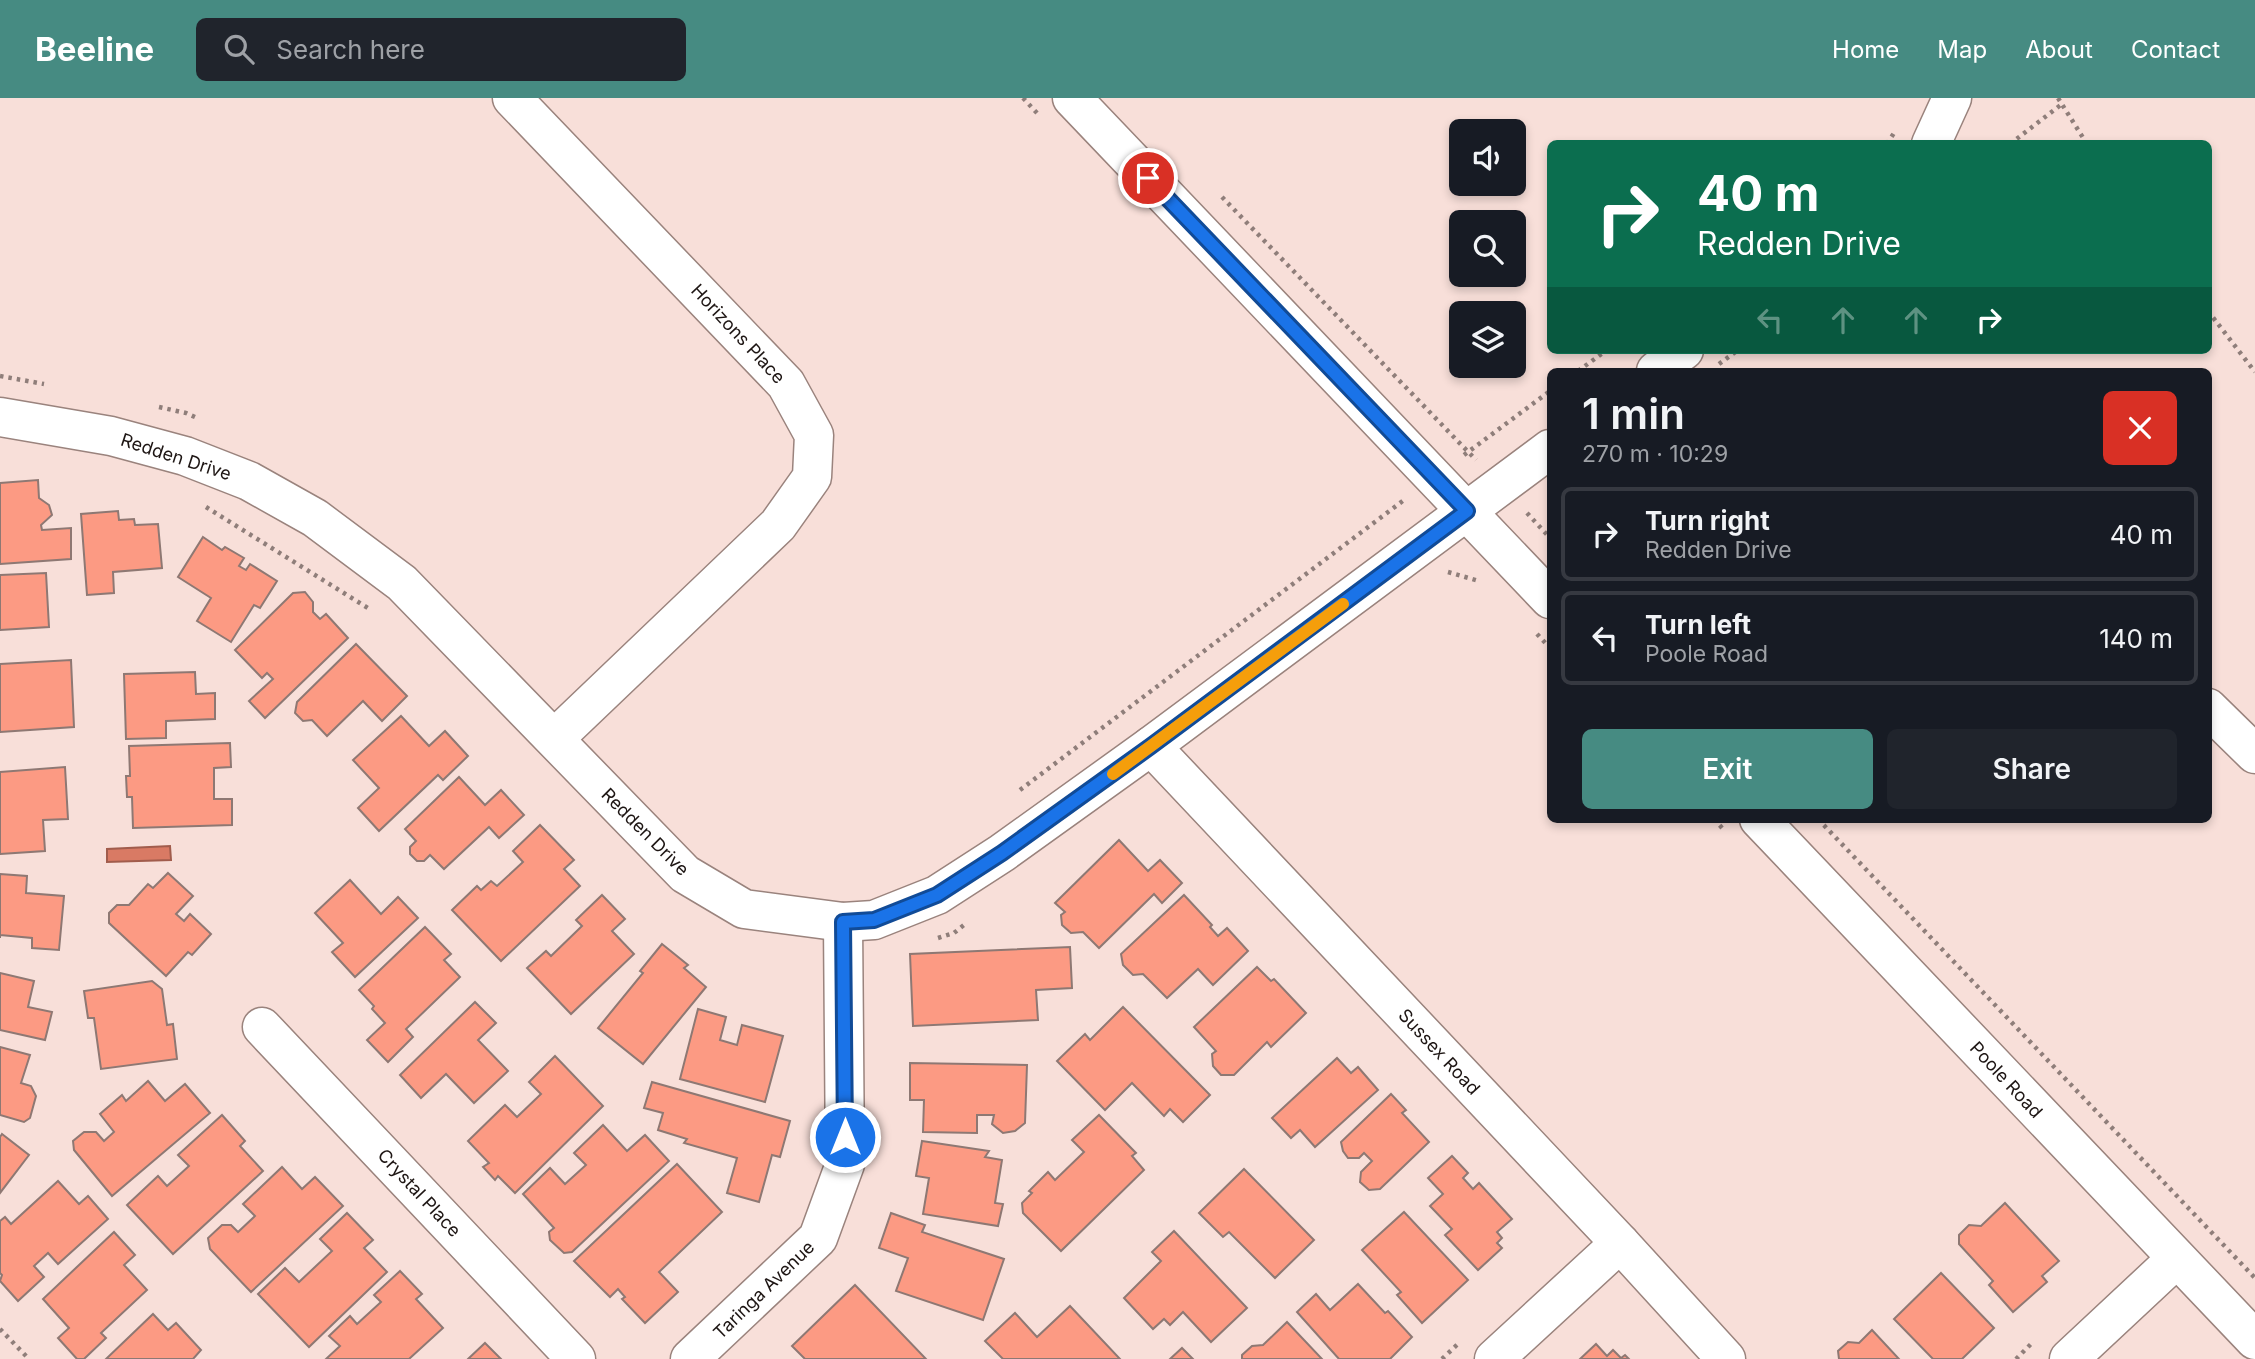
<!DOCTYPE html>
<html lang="en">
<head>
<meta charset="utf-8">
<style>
	:root { --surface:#171b24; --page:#20242c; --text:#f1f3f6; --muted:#9ea1a6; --line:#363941; --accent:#468b82 }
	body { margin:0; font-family:Inter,sans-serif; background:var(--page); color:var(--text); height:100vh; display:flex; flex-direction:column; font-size:26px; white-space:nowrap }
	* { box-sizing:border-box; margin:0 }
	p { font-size:23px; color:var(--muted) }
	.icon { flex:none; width:38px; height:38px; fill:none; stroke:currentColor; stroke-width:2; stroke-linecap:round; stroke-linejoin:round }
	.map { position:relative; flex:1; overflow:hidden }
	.sheet { position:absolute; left:1547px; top:270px; width:665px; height:455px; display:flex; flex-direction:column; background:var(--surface); border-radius:10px; box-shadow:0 4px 10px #0003 }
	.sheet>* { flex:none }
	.hud { position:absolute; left:1547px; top:42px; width:665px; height:214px; border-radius:10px; box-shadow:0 4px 10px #0003; background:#0b6e4f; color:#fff; overflow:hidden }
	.tools { position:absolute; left:1449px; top:21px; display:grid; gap:14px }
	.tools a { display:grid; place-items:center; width:77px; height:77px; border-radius:10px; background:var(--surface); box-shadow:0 4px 10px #0003; font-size:35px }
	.pin { position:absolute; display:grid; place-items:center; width:60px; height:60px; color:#fff; margin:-30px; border:4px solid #fff; border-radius:50%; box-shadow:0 2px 7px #0007 }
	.me { position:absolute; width:77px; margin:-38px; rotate:0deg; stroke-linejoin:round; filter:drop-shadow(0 0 5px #0008) }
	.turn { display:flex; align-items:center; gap:24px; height:147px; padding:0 35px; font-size:32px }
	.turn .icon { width:91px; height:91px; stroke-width:2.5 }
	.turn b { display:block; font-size:49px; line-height:60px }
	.lanes { display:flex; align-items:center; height:66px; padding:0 35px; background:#0003; justify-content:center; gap:35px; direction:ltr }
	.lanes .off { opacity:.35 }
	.round { display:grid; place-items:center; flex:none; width:74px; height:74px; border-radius:10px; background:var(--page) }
	.summary { display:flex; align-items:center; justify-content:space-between; height:119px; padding:0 35px }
	h1 { font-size:42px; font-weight:600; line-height:52px }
	.action { display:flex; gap:14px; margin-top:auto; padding:14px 35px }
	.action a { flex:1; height:80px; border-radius:10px; background:var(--accent); color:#fff; font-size:28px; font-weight:600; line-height:80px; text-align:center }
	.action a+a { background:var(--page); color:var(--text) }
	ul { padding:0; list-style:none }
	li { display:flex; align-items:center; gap:21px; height:94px; margin:0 14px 10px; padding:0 21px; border:4px solid var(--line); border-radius:10px }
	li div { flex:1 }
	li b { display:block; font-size:26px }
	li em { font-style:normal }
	header { display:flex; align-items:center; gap:42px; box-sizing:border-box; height:98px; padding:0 35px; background:var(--accent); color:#fff }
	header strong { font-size:33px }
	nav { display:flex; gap:38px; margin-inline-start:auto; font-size:24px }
	.search { width:490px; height:63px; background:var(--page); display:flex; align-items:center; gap:18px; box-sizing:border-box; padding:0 24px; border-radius:10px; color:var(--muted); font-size:26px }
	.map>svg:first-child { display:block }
	.water { fill:#d97a64; stroke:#a15c4c; stroke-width:2 }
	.building { fill:#fc9a83; stroke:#8e7873; stroke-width:2 }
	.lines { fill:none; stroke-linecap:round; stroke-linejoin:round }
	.street-casing { stroke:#9a837d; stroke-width:41 }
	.secondary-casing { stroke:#9a837d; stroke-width:41 }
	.path { stroke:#8f7e7a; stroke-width:4.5; stroke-dasharray:3.5 5; stroke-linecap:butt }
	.street { stroke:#fff; stroke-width:38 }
	.secondary { stroke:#fff; stroke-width:38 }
	.route-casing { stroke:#114b97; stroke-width:18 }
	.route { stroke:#1a73e8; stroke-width:12 }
	.slow { stroke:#f59e0b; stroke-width:12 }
	.labels { text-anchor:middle; stroke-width:6; stroke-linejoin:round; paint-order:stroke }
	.street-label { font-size:18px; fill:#1e1614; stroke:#fff }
</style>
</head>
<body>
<header>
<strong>Beeline</strong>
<div class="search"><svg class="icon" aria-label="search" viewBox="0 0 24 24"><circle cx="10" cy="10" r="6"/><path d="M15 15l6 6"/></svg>Search here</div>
<nav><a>Home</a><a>Map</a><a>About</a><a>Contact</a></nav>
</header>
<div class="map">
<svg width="2255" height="1261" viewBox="0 0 2255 1261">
	<rect width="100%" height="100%" fill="#f8dfd9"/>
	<!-- water -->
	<polygon class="water" points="170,748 171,762 107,764 107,751"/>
	<!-- building -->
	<g class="building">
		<polygon points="38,382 39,400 49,407 52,417 41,427 42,432 71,430 71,461 0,466 0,385"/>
		<polygon points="118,413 119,422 134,421 135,427 158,426 162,470 113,474 114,495 87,497 81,416"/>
		<polygon points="203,439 222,452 225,449 244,460 239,468 246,472 250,466 277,483 260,510 254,507 231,544 197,523 211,500 178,479"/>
		<polygon points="46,475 49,529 0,532 0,477"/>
		<polygon points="305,494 313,504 313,514 320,521 326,516 348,540 265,620 249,603 273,581 267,575 262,580 235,552 293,495"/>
		<polygon points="356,546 407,598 382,623 363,603 327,638 312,622 303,623 295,615 297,604"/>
		<polygon points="71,562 74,629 0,634 0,566"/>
		<polygon points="195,574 196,596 215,595 215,621 166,623 166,640 126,641 124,576"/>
		<polygon points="401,618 429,648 445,633 468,658 443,682 438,677 379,733 358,710 379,690 353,662"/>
		<polygon points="230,645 231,669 214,670 214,701 232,701 232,727 133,730 132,699 127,699 126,678 130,678 129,648"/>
		<polygon points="65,669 68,721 43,722 45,753 0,756 0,674"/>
		<polygon points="459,679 485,707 501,692 524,717 499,740 489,729 444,771 430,757 424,763 417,763 410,756 410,749 416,743 405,731"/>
		<polygon points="540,727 574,762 564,771 580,788 501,863 452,812 477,788 481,792 491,783 497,788 523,764 513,753"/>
		<polygon points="1119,742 1148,773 1160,762 1182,785 1162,805 1154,796 1099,850 1083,834 1071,835 1062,827 1061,817 1065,814 1055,805"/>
		<polygon points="168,775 193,798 176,816 184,823 190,816 211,836 192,857 188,854 166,878 109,825 109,815 117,807 129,807 148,786 153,790"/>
		<polygon points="0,776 27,778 26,795 64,798 59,852 32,850 32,840 0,837 0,840"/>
		<polygon points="350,782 381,816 398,799 418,820 355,879 332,854 343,845 315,815"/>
		<polygon points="602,797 625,821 612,833 634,856 571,916 527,870 546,853 551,858 582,828 576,822"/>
		<polygon points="1184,797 1212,827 1210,829 1218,838 1227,830 1248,853 1213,887 1198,871 1167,900 1143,876 1133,877 1123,867 1121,856"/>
		<polygon points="425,829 451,856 444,862 460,879 406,931 413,939 388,964 367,942 385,925 372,911 374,908 359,892"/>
		<polygon points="662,846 688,867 684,870 706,889 643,966 598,930 643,875 640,873"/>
		<polygon points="1070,849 1072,890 1036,892 1038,922 913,928 910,856"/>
		<polygon points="1257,869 1271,883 1274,881 1306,915 1271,949 1267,944 1234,977 1221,977 1213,968 1212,956 1216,953 1194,929"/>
		<polygon points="0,875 34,883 28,909 52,914 45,942 0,932"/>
		<polygon points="152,883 162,891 167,927 173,926 177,961 101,971 94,920 88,920 84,893"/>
		<polygon points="475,904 496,925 478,942 508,973 474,1005 446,976 421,1000 400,977"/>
		<polygon points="1123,909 1210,997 1183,1024 1170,1011 1164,1018 1132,985 1105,1012 1057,963 1085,936 1090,942"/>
		<polygon points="698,911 726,919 720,942 737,947 742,927 783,938 765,1004 680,981"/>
		<polygon points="0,949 30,957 21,985 31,988 36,998 30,1020 24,1024 0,1017"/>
		<polygon points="555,958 603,1008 515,1095 498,1078 495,1082 483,1069 489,1065 468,1043 505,1007 517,1019 541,996 529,984"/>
		<polygon points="1337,960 1351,975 1358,969 1378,992 1315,1049 1300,1032 1291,1040 1272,1020"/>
		<polygon points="910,965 1027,967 1025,1025 1015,1033 1003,1035 992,1026 994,1017 977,1017 977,1035 923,1034 924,1002 910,1002"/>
		<polygon points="148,983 165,1003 185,986 210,1015 112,1098 74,1052 73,1043 84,1034 96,1034 104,1043 114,1034 100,1016 122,997 126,1003"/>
		<polygon points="652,984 790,1023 780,1059 772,1057 759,1104 727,1095 737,1060 684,1045 687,1041 658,1032 663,1015 644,1010"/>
		<polygon points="1391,996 1406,1012 1402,1015 1429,1044 1380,1091 1369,1092 1360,1084 1361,1074 1372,1063 1364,1055 1359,1060 1348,1060 1343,1053 1341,1044"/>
		<polygon points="222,1017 245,1043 240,1048 263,1073 173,1156 127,1107 158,1078 167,1088 189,1068 178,1057"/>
		<polygon points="1099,1017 1136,1055 1132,1058 1144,1072 1061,1153 1023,1115 1022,1105 1032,1095 1029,1093 1048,1074 1055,1082 1084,1054 1072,1042"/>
		<polygon points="603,1027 627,1053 645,1037 669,1063 572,1154 564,1155 550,1142 549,1134 554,1130 523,1096 550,1070 565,1086 586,1067 574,1055"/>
		<polygon points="2,1036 29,1057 0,1095 0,1039"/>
		<polygon points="922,1043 989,1053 985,1059 1002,1062 995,1105 1003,1106 998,1128 923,1116 929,1080 916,1078"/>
		<polygon points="1452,1058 1468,1075 1463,1080 1473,1091 1479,1085 1512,1121 1497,1134 1502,1140 1497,1145 1502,1150 1478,1172 1445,1137 1452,1131 1430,1108 1443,1096 1428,1080"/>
		<polygon points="677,1066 722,1114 659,1174 678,1194 645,1225 622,1201 625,1199 618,1191 610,1199 574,1163"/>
		<polygon points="282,1069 302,1091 315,1079 343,1108 251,1194 210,1151 208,1140 222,1127 231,1127 238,1134 255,1118 243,1106"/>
		<polygon points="1244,1071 1314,1142 1275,1180 1229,1134 1223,1139 1199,1115"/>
		<polygon points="58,1083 79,1106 88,1098 108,1121 58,1166 48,1155 34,1168 44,1179 18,1203 0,1183 2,1177 0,1175 0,1123 5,1119 11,1126"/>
		<polygon points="2005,1105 2059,1163 2042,1178 2047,1184 2013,1214 1989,1187 1993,1183 1959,1146 1959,1137 1969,1127 1981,1128"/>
		<polygon points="1404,1114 1468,1182 1422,1225 1397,1197 1401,1194 1362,1152"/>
		<polygon points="347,1115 373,1142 364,1150 387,1174 309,1249 258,1196 285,1170 299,1184 332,1153 320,1141"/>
		<polygon points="891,1115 925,1127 922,1134 1004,1161 983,1222 896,1193 908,1160 879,1150"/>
		<polygon points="1174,1133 1247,1210 1211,1244 1183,1214 1170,1227 1164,1221 1153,1231 1124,1200 1161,1163 1152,1154"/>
		<polygon points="114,1134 135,1157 124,1167 147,1192 101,1235 106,1240 84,1261 77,1261 58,1240 69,1230 43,1201"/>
		<polygon points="400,1173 422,1196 416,1201 443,1230 409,1261 326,1261 340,1248 329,1238 350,1218 357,1226 381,1204 374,1197"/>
		<polygon points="1941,1175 1994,1230 1962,1261 1933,1261 1894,1221"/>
		<polygon points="1358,1186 1385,1215 1388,1213 1412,1239 1390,1261 1339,1261 1297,1214 1316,1196 1330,1212"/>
		<polygon points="855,1187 926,1261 805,1261 792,1248"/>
		<polygon points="1070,1208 1120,1261 1003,1261 985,1243 1015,1215 1037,1239"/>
		<polygon points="153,1216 168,1232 176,1225 201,1252 193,1261 106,1261"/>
		<polygon points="1287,1224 1322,1261 1242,1261 1242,1257 1252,1248 1263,1247"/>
		<polygon points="1872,1232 1899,1261 1839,1261 1838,1253 1848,1244 1859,1245"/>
		<polygon points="485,1245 501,1261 468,1261"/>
		<polygon points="1596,1246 1607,1258 1613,1252 1621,1260 1625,1257 1629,1261 1580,1261"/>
		<polygon points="1182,1250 1193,1261 1170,1261"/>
	</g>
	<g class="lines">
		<defs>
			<g id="street">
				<polyline points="512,0 786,286 814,337 812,379 778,427 555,640"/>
				<polyline points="1072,0 1550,501"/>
				<polyline points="2208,610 2255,656"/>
				<polyline points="1151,648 1620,1145 1726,1261"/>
				<polyline points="1759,721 2255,1242"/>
				<polyline points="262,929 576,1261"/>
				<polyline points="690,1261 818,1140 845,1066 843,824"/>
				<polyline points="1494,1261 1620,1145"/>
				<polyline points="2069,1261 2176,1161"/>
			</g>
			<g id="secondary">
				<polyline points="1931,46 1952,0"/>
				<polyline points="1656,273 1684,252"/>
				<polyline points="0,319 111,338 185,358 249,383 315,420 402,485 685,776 744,811 843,824 874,822 937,797 1002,755 1151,648 1550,351"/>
			</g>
		</defs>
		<!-- street casing -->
		<use href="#street" class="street-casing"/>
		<!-- secondary casing -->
		<use href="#secondary" class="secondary-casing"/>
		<!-- path -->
		<g class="path">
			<polyline points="1023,0 1037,15"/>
			<polyline points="2058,0 2087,46"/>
			<polyline points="1887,46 1894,35"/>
			<polyline points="2010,46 2062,6"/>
			<polyline points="1222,99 1476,362"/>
			<polyline points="2208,213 2255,274"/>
			<polyline points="1719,266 1738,252"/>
			<polyline points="1578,273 1607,252"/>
			<polyline points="0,278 44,286"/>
			<polyline points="159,309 186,315 197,320"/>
			<polyline points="1464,357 1550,293"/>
			<polyline points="206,409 371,512"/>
			<polyline points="1527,415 1550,440"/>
			<polyline points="1448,474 1479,483"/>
			<polyline points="1537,536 1550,550"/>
			<polyline points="1020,692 1404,402"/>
			<polyline points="1714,721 1723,731"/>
			<polyline points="1818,721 2255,1180"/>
			<polyline points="938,840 954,835 964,827"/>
			<polyline points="0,1231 29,1261"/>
			<polyline points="1442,1261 1460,1244"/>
			<polyline points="2016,1261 2034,1243"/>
		</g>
		<!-- street -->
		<use href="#street" class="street"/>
		<!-- secondary -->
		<use href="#secondary" class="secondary"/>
	</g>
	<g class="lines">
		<defs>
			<polyline id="route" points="845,1039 843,824 874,822 937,797 1002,755 1151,648 1467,413 1148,80"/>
		</defs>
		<!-- route casing -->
		<use href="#route" class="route-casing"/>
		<!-- route -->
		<use href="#route" class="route"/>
		<!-- slow -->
		<polyline class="slow" points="1113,676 1343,506"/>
	</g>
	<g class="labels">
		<!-- street labels -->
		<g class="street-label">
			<text transform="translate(738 236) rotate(47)" y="6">Horizons Place</text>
			<text transform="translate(176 359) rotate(18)" y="6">Redden Drive</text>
			<text transform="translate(645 734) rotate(45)" y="6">Redden Drive</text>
			<text transform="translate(1439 954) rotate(47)" y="6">Sussex Road</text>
			<text transform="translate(2006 982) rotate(47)" y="6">Poole Road</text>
			<text transform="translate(419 1095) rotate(47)" y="6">Crystal Place</text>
			<text transform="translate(764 1192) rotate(-44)" y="6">Taringa Avenue</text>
		</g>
	</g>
</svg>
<div class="tools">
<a><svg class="icon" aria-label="sound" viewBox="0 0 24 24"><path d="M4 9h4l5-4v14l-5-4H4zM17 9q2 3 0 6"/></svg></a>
<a><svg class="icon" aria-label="search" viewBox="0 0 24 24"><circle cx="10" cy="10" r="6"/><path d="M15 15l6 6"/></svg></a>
<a><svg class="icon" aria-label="layers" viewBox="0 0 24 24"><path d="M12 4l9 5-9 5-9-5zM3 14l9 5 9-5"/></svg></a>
</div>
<div class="pin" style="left:1148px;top:80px;background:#d93025"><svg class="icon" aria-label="arrive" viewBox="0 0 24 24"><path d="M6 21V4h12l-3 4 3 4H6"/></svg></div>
<svg class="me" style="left:845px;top:1039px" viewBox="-20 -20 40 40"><circle r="17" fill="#1a73e8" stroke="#fff" stroke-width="3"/><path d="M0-11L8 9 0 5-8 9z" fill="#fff"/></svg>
<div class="hud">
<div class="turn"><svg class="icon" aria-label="right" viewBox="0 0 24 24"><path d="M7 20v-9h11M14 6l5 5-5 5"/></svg><div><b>40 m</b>Redden Drive</div></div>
<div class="lanes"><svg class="icon off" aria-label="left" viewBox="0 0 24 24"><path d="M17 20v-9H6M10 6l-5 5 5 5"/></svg><svg class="icon off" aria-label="ahead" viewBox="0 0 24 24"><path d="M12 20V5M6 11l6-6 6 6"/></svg><svg class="icon off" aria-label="ahead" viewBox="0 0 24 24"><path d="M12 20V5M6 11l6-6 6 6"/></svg><svg class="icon" aria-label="right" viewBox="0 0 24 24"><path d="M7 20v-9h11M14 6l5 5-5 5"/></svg></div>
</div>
<section class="sheet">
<div class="summary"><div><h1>1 min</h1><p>270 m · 10:29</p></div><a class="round" style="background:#d93025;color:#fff"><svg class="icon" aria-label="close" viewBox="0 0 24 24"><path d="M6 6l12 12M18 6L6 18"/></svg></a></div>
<ul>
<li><svg class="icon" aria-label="right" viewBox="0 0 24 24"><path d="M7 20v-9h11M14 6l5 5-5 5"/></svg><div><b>Turn right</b><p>Redden Drive</p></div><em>40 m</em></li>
<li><svg class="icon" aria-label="left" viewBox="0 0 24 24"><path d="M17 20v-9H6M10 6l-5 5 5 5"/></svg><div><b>Turn left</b><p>Poole Road</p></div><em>140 m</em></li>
</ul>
<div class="action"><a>Exit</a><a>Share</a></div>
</section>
</div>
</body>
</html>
